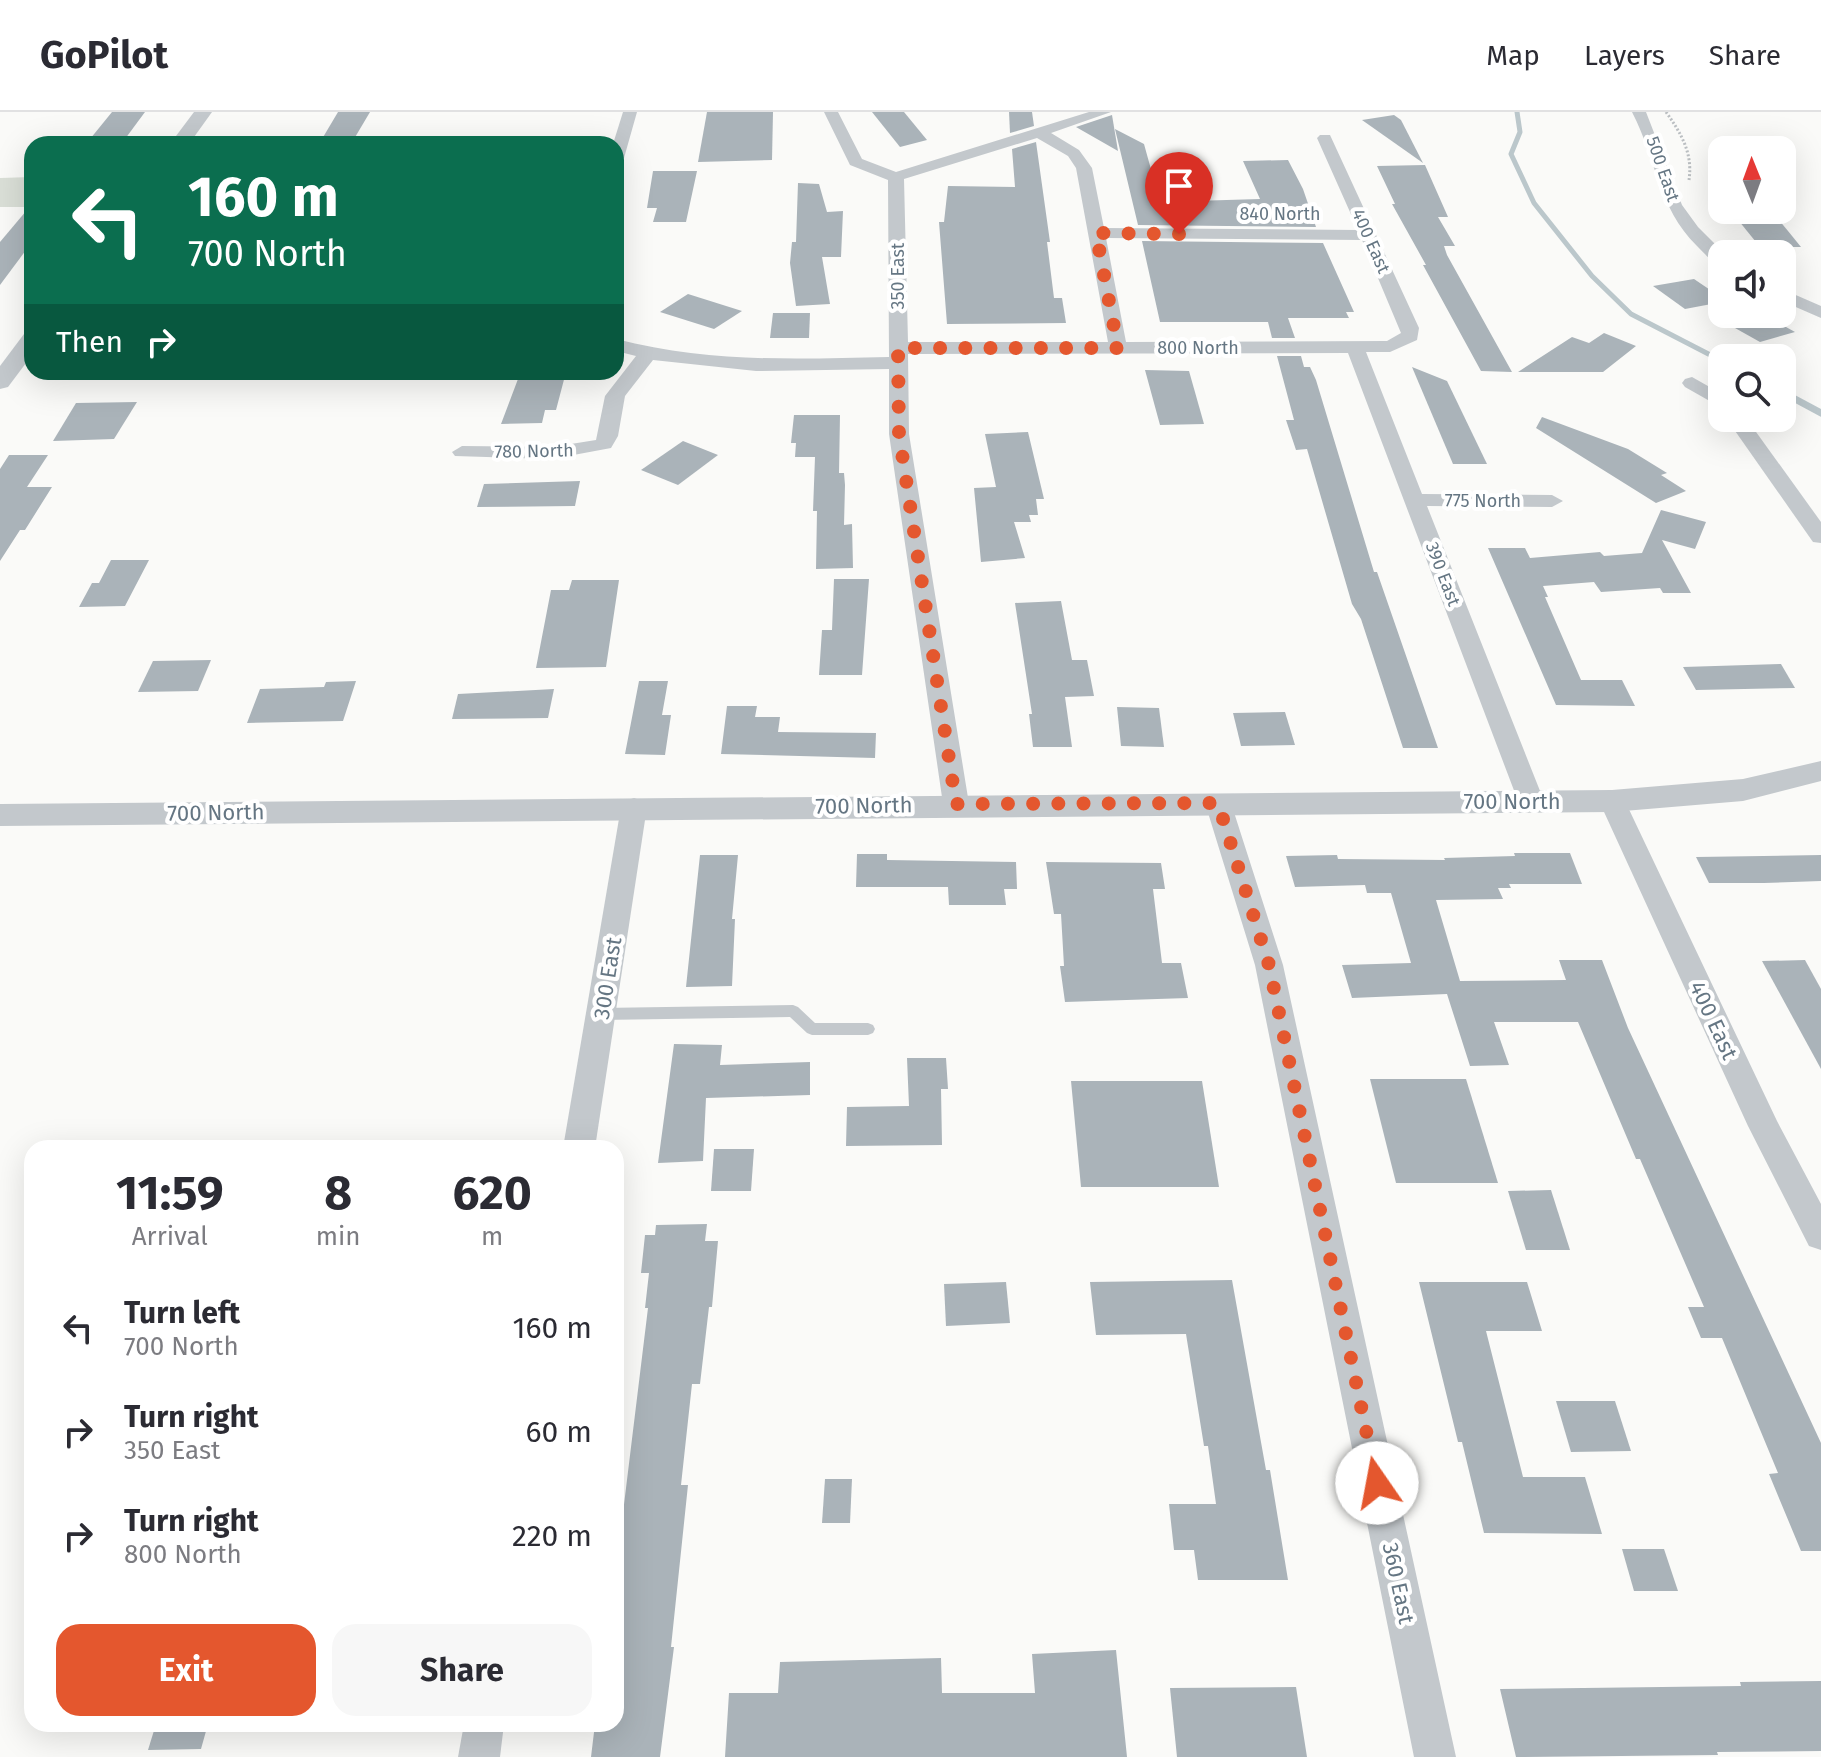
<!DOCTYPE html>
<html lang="en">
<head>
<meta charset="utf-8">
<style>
	:root { --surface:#fff; --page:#f7f7f7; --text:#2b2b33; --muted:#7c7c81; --line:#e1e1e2; --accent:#e4572e }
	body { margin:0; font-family:"Fira Sans",sans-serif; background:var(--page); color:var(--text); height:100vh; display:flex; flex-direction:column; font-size:30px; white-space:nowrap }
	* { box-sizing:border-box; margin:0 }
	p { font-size:26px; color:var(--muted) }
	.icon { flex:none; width:44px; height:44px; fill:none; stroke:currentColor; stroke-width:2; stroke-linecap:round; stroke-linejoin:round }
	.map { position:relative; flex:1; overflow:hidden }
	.details { position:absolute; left:24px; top:1028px; width:600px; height:592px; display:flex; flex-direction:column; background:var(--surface); border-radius:24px; box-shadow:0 8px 32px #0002 }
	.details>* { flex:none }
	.hud { position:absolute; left:24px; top:24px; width:600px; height:244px; border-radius:24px; box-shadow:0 8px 32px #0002; background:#0b6e4f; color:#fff; overflow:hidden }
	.needle { width:52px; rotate:359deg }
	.tools { position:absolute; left:1708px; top:24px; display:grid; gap:16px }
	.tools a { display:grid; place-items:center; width:88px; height:88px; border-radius:16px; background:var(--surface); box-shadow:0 8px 32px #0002; font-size:40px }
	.pin { position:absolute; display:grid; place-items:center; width:68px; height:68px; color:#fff; margin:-82px -34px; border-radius:50% 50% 50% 0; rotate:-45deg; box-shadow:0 0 8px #0007 }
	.pin .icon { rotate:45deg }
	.me { position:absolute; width:88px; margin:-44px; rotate:348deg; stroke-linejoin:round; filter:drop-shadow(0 0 6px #0008) }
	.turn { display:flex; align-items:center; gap:28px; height:168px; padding:0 32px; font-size:36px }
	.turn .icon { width:104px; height:104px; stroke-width:2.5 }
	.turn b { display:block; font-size:56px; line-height:68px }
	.then { display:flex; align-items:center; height:76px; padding:0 32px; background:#0003; gap:16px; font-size:30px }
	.eta { display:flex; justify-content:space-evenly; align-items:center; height:136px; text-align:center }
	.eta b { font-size:48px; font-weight:700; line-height:56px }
	.button { display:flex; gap:16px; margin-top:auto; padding:16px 32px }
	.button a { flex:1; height:92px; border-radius:24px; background:var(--accent); color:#fff; font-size:32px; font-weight:700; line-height:92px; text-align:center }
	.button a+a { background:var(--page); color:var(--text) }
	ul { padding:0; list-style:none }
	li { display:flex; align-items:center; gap:24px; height:104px; padding:0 32px }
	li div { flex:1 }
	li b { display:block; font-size:30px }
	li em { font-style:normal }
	header { display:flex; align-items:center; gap:48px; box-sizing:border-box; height:112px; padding:0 40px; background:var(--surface); border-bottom:2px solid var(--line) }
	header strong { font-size:38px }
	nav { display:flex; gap:44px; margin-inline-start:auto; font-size:28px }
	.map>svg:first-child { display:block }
	.green { fill:#dadfd7 }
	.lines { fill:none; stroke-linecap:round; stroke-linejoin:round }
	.stream-far1 { stroke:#bbc7cb; stroke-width:5 }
	.stream { stroke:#bbc7cb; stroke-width:7 }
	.building { fill:#aab3b9 }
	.path { stroke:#bbbfc2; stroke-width:3; stroke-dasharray:2 2; stroke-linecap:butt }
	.service { fill:#c3c8cc; fill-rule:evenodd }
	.minor { fill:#c3c8cc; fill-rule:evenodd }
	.tertiary { fill:#c3c8cc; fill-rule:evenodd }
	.route { stroke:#e4572e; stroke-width:14; stroke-dasharray:0 25.2 }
	.labels { text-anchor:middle; stroke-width:8; stroke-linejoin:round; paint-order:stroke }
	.far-street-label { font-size:18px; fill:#657683; stroke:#fff }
	.street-label { font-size:22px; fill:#657683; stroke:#fff }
</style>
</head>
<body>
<header>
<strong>GoPilot</strong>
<nav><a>Map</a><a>Layers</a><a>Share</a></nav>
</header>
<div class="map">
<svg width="1821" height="1645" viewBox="0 0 1821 1645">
	<rect width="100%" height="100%" fill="#fafaf8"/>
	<!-- green -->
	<polygon class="green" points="32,65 32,95 0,95 0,66"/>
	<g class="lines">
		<!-- stream-far1 -->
		<polyline class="stream-far1" points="1517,0 1520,20 1511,42 1534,91 1592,164 1631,202 1722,249"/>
		<!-- stream -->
		<polyline class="stream" points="1782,280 1821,301"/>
	</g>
	<!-- building -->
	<g class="building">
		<polygon points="112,0 145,0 125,27 114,32 86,32"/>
		<polygon points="338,0 370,0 351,32 319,32"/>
		<polygon points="707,0 773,0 772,48 698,50"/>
		<polygon points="872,0 904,0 927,28 900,35"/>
		<polygon points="1009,0 1032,0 1034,14 1010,21"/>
		<polygon points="1112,3 1118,39 1076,15"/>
		<polygon points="1394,3 1401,8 1423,51 1362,8"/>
		<polygon points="1115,17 1144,32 1160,90 1260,87 1243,49 1288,48 1303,77 1316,115 1138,113"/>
		<polygon points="1036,30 1050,130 1047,130 1054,186 1062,186 1066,211 947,212 939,110 944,110 948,74 1015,75 1012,37"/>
		<polygon points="1425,53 1448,105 1438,105 1455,134 1444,134 1447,143 1512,260 1481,259 1423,153 1426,153 1392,92 1395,92 1377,54"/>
		<polygon points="653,59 697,59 686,110 653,110 657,96 647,96"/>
		<polygon points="798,71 819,72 827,100 843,99 841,145 822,145 830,192 796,194 790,151 792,130 796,130"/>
		<polygon points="32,92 32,130 0,173 0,130"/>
		<polygon points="1730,98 1771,98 1801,135 1760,135"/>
		<polygon points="1142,129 1323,131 1354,200 1346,200 1349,206 1288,206 1295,226 1272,226 1268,210 1160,210"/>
		<polygon points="1694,167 1722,186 1722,190 1685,197 1653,174"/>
		<polygon points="688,182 742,199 714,217 660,200"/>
		<polygon points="773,201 810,201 809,226 770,226"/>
		<polygon points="1710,202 1763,202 1795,220 1760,230"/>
		<polygon points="1604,221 1636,234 1603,260 1518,260 1572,225 1589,231"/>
		<polygon points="1277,244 1301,244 1304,255 1310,255 1316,268 1374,460 1377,460 1438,636 1403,636 1361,507 1352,492 1307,337 1296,338 1286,308 1294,308"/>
		<polygon points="1412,255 1447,269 1487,352 1453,352"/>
		<polygon points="1145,258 1189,259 1204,312 1160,313"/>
		<polygon points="530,260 566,260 556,298 545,298 542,311 501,312 518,267 528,267"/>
		<polygon points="137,290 114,327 53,329 76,291"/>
		<polygon points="794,303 840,303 839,361 844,361 845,373 844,413 852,412 853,456 816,457 817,399 813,399 815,345 795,345 796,331 791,331"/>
		<polygon points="1542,305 1628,337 1667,361 1661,363 1686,379 1656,391 1536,316"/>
		<polygon points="1028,320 1044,387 1036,387 1038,403 1029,403 1031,410 1014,410 1025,446 981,450 974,376 996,375 985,322"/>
		<polygon points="683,329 718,343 678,373 641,358"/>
		<polygon points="9,343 48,343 27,375 52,375 25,418 20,418 0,449 0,357"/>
		<polygon points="580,369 575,394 477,395 484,372"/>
		<polygon points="1661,398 1706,410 1695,437 1662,428 1691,481 1663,481 1660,476 1601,480 1594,470 1543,474 1548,485 1545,485 1581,568 1622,568 1635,594 1556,593 1488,436 1525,436 1530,446 1600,440 1604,444 1642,441"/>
		<polygon points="111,448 149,448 125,494 79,495 92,471 99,471"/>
		<polygon points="834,467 869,467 862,563 819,563 822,518 832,518"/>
		<polygon points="572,468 619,468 606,555 536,556 551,478 569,478"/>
		<polygon points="1061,489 1072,548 1087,548 1094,584 1065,585 1072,635 1033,635 1029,602 1032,602 1015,491"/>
		<polygon points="211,548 198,579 138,580 153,549"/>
		<polygon points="1781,552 1795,576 1696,578 1683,555"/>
		<polygon points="356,569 343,609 247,611 260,577 324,575 326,570"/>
		<polygon points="639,569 668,569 662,603 671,603 665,643 625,642"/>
		<polygon points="554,577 548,606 452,607 458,582"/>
		<polygon points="727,594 757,594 755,605 780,605 778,620 876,621 875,646 721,642"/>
		<polygon points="1117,595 1159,596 1164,635 1121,634"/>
		<polygon points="1285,600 1295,633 1241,634 1233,601"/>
		<polygon points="1514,741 1570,741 1582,772 1509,772 1511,776 1498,776 1503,787 1436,788 1460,869 1566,868 1559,848 1602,848 1628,916 1821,1331 1821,1439 1801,1439 1769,1362 1778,1361 1722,1226 1701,1226 1688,1195 1704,1195 1640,1047 1636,1047 1578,910 1494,910 1509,953 1470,954 1447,882 1352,886 1342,853 1411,851 1391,781 1367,781 1365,773 1295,775 1286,744 1337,743 1338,747 1445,748 1444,746 1515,744"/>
		<polygon points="857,742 887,742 887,748 1016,750 1017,777 1004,777 1006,793 949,793 948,775 856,775"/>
		<polygon points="700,743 738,743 732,807 735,807 732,874 686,875"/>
		<polygon points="1821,743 1821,769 1764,771 1709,771 1696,745"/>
		<polygon points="1046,750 1161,751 1165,777 1153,777 1162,851 1181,851 1188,886 1065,890 1060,854 1064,854 1061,802 1054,802"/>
		<polygon points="1805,848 1821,877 1821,957 1762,849"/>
		<polygon points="674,932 722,933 720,953 810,950 810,983 706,986 703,1049 658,1051"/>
		<polygon points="907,946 946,946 948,977 941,977 942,1033 846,1034 847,995 909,994"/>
		<polygon points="1370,967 1466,967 1498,1071 1396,1071"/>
		<polygon points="1071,969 1202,969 1219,1075 1081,1075"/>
		<polygon points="714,1037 754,1037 751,1079 711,1079"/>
		<polygon points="1551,1078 1570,1138 1526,1138 1508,1079"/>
		<polygon points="707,1112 705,1129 718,1129 712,1195 709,1195 700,1272 692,1272 681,1373 688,1373 671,1535 674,1535 660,1645 591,1645 595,1612 616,1612 616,1458 648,1196 645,1196 649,1161 641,1161 645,1123 655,1123 656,1113"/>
		<polygon points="1232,1168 1266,1358 1270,1358 1288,1468 1198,1468 1194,1438 1174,1438 1169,1392 1216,1392 1208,1334 1204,1334 1186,1222 1096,1223 1090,1170"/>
		<polygon points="1006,1170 1010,1211 946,1214 944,1172"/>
		<polygon points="1419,1170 1527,1170 1542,1219 1486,1219 1523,1365 1585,1365 1602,1422 1484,1421 1462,1330 1458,1330"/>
		<polygon points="1556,1289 1615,1289 1631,1339 1571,1340"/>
		<polygon points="825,1367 852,1367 850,1411 822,1411"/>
		<polygon points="1622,1437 1664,1437 1678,1479 1634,1479"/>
		<polygon points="1116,1538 1127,1645 725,1645 729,1581 778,1581 780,1550 941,1546 942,1581 1035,1581 1032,1542"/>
		<polygon points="1821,1569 1821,1639 1717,1640 1718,1643 1516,1645 1500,1577 1741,1574 1740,1570"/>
		<polygon points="1296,1575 1307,1645 1177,1645 1170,1576"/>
		<polygon points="156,1612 208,1612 201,1637 148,1638"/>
	</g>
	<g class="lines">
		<!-- path -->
		<path class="path" d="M1666 0C1681 21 1693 41 1689 68"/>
		<!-- service -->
		<polygon class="service" points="793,893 798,895 815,911 868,911 873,913 875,917 873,921 868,923 812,923 807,921 790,905 601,908 596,906 594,902 596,898 601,896"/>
		<!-- minor -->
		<g class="minor">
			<polygon points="623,0 637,0 624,46 616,51 616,32 613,32"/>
			<path d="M824 0H838L862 47 896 60 1089 0H1111L1051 21 1079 38 1092 56 1104 116 1358 118 1317 26 1320 23H1330L1419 216 1417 228 1390 240H1366L1422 382 1552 383 1563 389 1552 395 1427 394 1544 689 1540 695 1531 698 1522 695 1518 689 1348 241 908 242 909 322 969 692 965 698 956 701 947 698 943 692 889 322V257L756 259 653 248 625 284 618 324 611 336 552 347 455 344 452 340 462 334 552 335 596 328 605 284 636 244 616 239V227C709 251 794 247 889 245L888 68 850 53ZM1037 26 1068 44 1076 56 1108 230H908L904 67ZM1106 126 1362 128 1401 221 1387 229 1126 230Z"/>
			<path d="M1632 0H1646L1682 93 1698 115 1725 142H1722V153C1712 151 1705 142 1697 134 1657 94 1657 48 1632 0Z"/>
			<polygon points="1782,177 1821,194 1821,206 1782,189"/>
			<polygon points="1692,265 1722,282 1722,296 1685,275 1682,271 1685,267"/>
			<polygon points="1726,306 1746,306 1821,410 1821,431 1813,430"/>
			<polygon points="1612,680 1621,683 1625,689 1777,1009 1821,1092 1821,1138 1809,1134 1748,1014 1599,689 1603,683"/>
			<polygon points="1218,682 1227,685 1231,691 1283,853 1456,1645 1414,1645 1255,853 1205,691 1209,685"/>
			<polygon points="634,686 643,689 647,695 595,1036 563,1036 621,695 625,689"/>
			<polygon points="464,1612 504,1612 500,1645 458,1645"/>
		</g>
		<!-- tertiary -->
		<g class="tertiary">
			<polygon points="194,0 212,0 189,32 170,32"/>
			<polygon points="32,220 32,243 8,275 0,277 0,254 24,222"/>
			<polygon points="1821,649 1821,669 1743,689 1612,700 0,714 0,692 1612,678 1743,667"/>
		</g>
	</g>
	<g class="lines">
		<!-- route -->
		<polyline class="route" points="1179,122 1096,121 1118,236 898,236 899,322 956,692 1218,691 1269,853 1377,1371"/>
	</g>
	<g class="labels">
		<!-- far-street labels -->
		<g class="far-street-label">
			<text transform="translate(1663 57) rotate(71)" y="6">500 East</text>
			<text x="1280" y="108">840 North</text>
			<text transform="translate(1371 129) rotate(66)" y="6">400 East</text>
			<text transform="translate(898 164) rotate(-90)" y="6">350 East</text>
			<text x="1198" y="242">800 North</text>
			<text transform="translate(534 339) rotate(-1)" y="6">780 North</text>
			<text x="1483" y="395">775 North</text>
			<text transform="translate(1443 462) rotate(69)" y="6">390 East</text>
		</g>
		<!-- street labels -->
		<g class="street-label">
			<text x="1512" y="697">700 North</text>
			<text transform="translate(864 693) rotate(-1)" y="8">700 North</text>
			<text transform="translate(216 700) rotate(-1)" y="8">700 North</text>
			<text transform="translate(607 866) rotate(-81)" y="8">300 East</text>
			<text transform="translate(1714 908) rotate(65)" y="8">400 East</text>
			<text transform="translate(1399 1471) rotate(78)" y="8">360 East</text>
		</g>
	</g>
</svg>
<div class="tools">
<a><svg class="needle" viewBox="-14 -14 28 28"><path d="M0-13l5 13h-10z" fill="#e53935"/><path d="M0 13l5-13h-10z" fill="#7c7c81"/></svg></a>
<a><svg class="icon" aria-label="sound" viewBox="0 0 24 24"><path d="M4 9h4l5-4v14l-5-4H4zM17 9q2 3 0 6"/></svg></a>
<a><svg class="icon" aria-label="search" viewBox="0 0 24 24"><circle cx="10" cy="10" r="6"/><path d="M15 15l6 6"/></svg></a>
</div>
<div class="pin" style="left:1179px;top:122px;background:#d93025"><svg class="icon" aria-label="arrive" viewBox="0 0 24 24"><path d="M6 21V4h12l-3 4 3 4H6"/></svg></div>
<svg class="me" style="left:1377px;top:1371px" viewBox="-20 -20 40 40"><circle r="19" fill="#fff"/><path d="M0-13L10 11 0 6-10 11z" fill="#e4572e"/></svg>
<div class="hud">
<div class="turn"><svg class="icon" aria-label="left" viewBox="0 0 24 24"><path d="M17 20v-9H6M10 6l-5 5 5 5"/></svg><div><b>160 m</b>700 North</div></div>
<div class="then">Then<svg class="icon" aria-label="right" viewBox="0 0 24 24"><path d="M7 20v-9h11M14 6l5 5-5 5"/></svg></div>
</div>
<section class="details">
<div class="eta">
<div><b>11:59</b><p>Arrival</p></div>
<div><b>8</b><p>min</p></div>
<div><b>620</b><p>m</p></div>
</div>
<ul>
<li><svg class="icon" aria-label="left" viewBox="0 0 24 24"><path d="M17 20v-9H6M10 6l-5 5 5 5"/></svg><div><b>Turn left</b><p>700 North</p></div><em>160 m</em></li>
<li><svg class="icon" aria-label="right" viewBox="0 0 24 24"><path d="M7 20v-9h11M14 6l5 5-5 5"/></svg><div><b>Turn right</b><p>350 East</p></div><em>60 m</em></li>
<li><svg class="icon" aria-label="right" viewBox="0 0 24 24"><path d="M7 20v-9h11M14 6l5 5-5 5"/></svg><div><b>Turn right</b><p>800 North</p></div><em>220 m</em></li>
</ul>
<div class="button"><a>Exit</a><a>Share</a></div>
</section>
</div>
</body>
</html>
